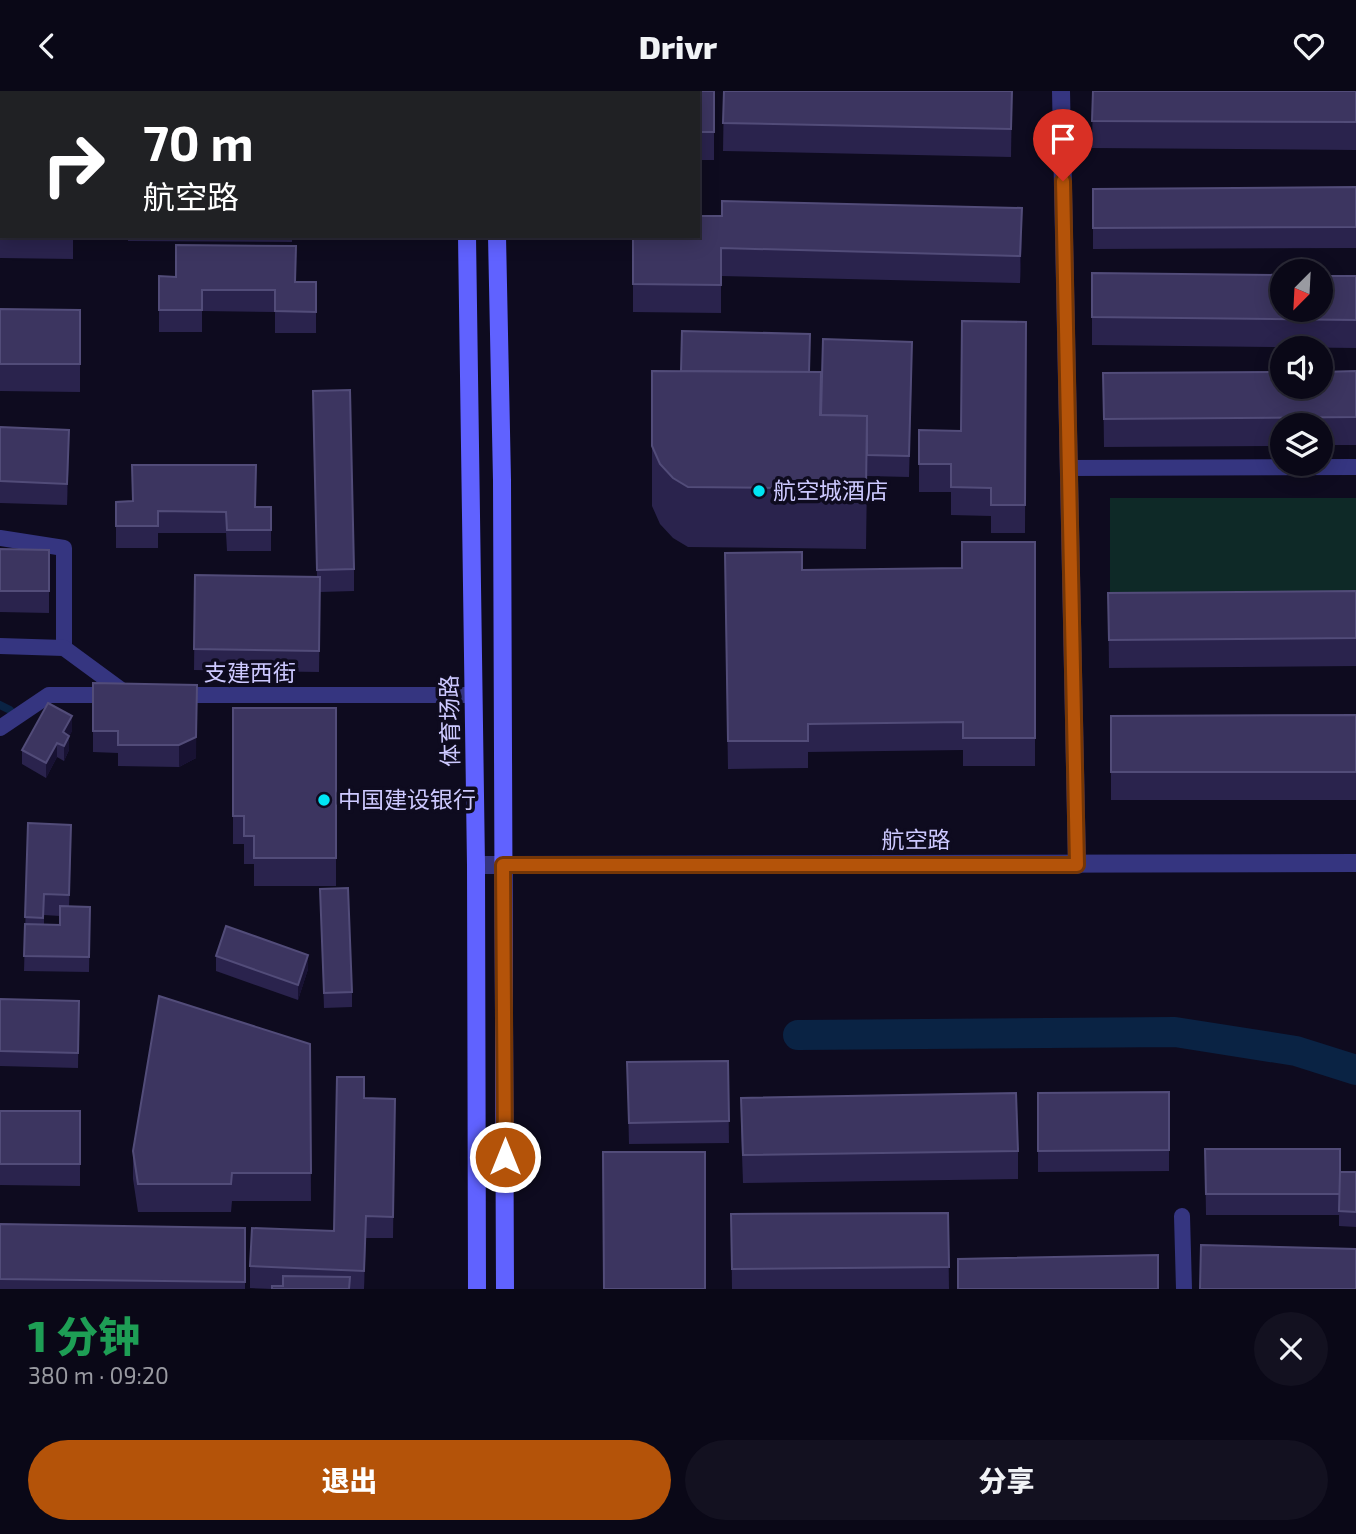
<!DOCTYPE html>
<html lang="zh">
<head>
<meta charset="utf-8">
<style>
	:root { --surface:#0a0817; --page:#131120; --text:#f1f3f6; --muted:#999aa1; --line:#2a2936; --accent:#b45309 }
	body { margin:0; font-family:"Exo 2","Noto Sans SC",sans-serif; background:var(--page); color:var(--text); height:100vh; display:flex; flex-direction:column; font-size:26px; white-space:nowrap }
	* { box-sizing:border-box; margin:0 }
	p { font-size:23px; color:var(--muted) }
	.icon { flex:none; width:38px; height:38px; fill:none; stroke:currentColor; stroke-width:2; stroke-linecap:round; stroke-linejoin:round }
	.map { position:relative; height:1198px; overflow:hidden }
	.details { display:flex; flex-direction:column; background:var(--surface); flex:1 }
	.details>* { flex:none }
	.top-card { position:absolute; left:0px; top:0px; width:700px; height:147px; box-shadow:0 4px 18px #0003,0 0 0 2px var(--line); background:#202124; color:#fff; overflow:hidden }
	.needle { width:46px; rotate:204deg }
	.tools { position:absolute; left:1270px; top:168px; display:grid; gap:14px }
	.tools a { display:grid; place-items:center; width:63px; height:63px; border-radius:50%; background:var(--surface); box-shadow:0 4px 18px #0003,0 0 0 2px var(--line); font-size:35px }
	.pin { position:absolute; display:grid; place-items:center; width:60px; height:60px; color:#fff; margin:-72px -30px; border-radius:50% 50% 50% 0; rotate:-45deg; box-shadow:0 0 7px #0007 }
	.pin .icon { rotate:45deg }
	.me { position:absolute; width:77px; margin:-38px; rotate:0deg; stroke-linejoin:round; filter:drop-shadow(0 0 5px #0008) }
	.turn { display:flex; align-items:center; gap:24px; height:147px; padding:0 28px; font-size:32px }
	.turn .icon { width:91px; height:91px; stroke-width:2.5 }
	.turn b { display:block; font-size:49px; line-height:60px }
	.round { display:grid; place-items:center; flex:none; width:74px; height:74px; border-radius:37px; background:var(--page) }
	.head { display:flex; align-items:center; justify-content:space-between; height:119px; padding:0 28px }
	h1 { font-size:42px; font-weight:800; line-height:52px; color:#1e9e55 }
	.action { display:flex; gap:14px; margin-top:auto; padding:14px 28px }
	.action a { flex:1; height:80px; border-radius:42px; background:var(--accent); color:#fff; font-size:28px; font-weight:800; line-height:80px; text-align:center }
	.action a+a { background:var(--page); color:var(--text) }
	header { display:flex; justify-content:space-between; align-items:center; height:91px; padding:0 28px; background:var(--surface); font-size:32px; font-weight:800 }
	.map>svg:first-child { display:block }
	.green { fill:#0e2927 }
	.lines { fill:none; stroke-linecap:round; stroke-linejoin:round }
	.stream { stroke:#0a2344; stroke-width:8 }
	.canal { stroke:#0a2344; stroke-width:30 }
	.service { stroke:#353580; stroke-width:16 }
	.minor { stroke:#353580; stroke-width:18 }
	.secondary { stroke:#6062ff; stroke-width:18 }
	.wall { fill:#2a234d; fill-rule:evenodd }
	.shaded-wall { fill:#181233 }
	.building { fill:#3c3560; stroke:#524c79; stroke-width:2 }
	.route-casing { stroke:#753606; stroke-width:18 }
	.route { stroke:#b45309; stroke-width:12 }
	.poi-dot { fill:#00e5f4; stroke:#0e0b1f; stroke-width:2.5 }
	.labels { text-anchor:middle; stroke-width:7; stroke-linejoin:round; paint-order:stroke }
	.poi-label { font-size:23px; fill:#cdc9ff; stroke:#0e0b1f; text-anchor:start }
	.street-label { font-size:23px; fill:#cdc9ff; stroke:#0e0b1f }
</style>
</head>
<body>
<header><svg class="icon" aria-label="back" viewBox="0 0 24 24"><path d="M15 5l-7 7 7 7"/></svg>Drivr<svg class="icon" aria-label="heart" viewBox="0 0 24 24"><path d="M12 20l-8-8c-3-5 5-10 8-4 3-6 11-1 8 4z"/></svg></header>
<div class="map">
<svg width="1356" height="1198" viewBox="0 0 1356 1198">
	<rect width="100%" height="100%" fill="#0e0b1f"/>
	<!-- green -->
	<polygon class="green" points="1110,407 1356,407 1356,510 1110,509"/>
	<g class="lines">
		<!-- stream -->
		<polyline class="stream" points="0,614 10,619"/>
		<!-- canal -->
		<polyline class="canal" points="798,944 1175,941 1296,960 1356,979"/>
		<!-- service -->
		<g class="service">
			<polyline points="1068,377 1356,376"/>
			<polyline points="0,447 64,457 64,557"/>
			<polyline points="0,555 64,557 128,604"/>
			<polyline points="175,604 474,604"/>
			<polyline points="0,637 49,604 115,604"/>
			<polyline points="1182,1125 1184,1198"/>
		</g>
		<!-- minor -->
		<g class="minor">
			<polyline points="1061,0 1077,774"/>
			<polyline points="476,774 1356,772"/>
		</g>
		<!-- secondary -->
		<g class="secondary">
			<polyline points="465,0 465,2"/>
			<polyline points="495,0 495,2"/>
			<polyline points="467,145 476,774 477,1198"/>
			<polyline points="497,145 502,389 505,1198"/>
		</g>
	</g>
	<!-- wall -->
	<g class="wall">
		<polygon points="0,0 2,2 2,39 0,38"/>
		<polygon points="714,0 714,69 698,69 698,2"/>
		<polygon points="724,0 1012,0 1011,66 723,60"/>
		<polygon points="1093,0 1356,0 1356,59 1092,57"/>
		<polygon points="0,91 73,145 73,168 0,167"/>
		<polygon points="1356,96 1356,157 1093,158 1093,98"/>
		<polygon points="128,145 292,145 292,151 128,150"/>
		<polygon points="633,145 1022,145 1020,192 721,185 721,222 633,221"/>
		<polygon points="1092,182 1356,185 1356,257 1092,254"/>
		<polygon points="159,185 316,191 316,242 275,242 275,221 202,220 202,241 159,241"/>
		<polygon points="0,218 80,219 80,301 0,300"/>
		<polygon points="1026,231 1025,442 991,442 991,425 951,424 951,401 919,401 919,339 961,340"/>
		<polygon points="912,273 909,386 867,385 866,458 688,456 673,447 660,433 652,415 652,280 809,281 821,324"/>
		<polygon points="1356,280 1356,354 1321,354 1321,334 1283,334 1283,355 1104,356 1103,282"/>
		<polygon points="313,322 354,478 354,500 320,501 319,581 194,579 195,484 317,486"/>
		<polygon points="0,336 69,361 67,414 0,412"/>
		<polygon points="116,411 271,416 271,460 227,460 226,442 158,442 158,457 116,457"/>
		<polygon points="1035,451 1035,675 963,675 963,659 808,661 808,677 728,678 725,490 802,479 962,477"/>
		<polygon points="0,458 49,459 49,522 0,521"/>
		<polygon points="1356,500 1356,575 1109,577 1108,502"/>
		<polygon points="93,592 196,667 179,676 118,675 118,662 93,661"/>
		<polygon points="233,617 336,617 336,795 254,795 254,773 244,773 244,753 233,753"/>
		<polygon points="1356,624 1356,709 1111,709 1111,625"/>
		<polygon points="72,640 69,645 69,659 64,670 57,666 46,687 22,673 22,659"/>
		<path d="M28 732 71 755 69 816H90L89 881 24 880ZM44 824 60 825V834H44Z"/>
		<polygon points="320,798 352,901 352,916 324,917"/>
		<polygon points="216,865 308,878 298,909 216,880"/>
		<polygon points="0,908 79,910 78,977 0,975"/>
		<polygon points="310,953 311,1110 232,1110 231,1121 138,1121 133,1088 133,1060"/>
		<polygon points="728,970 729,1052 629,1053 627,971"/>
		<polygon points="1169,1001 1169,1080 1038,1081 1038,1002"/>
		<polygon points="364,1007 395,1008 393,1147 366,1147 364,1198 272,1198 250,1197 250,1175 334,1140"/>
		<polygon points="0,1020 80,1020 80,1095 0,1094"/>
		<polygon points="741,1035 1018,1060 1018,1088 743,1092"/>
		<polygon points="1205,1058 1340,1081 1356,1081 1356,1136 1339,1135 1339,1124 1206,1124"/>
		<polygon points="948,1122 949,1198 732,1198 731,1123"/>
		<polygon points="0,1133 245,1137 245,1198 0,1198"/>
	</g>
	<!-- shaded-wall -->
	<g class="shaded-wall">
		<polygon points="1022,117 1022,145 1020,192 1020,165"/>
		<polygon points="69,339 69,361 67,414 67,393"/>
		<polygon points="197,594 196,667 179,676 179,654"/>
		<polygon points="72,625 72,640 63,656 63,641"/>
		<polygon points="69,645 69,659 64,670 64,655"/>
		<polygon points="57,652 57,666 46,687 46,672"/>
		<polygon points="308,864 308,878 298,909 298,894"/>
		<polygon points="366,1125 366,1147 364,1198 364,1180"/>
	</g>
	<!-- building -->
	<g class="building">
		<polygon points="0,0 89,0 88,2 2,2 2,17 0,17"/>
		<polygon points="633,0 714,0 714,41 698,41 698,2 633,2"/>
		<polygon points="724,0 1012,0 1011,38 723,32"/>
		<polygon points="1093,0 1356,0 1356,31 1092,30"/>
		<polygon points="0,91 2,91 2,145 73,145 73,146 0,146"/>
		<polygon points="1356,96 1356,136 1093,137 1093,98"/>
		<polygon points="722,110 1022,117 1020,165 721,157 721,194 633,193 633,145 698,145 698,125 722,125"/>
		<polygon points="176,154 296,155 295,191 316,191 316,221 275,220 275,199 202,199 202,219 159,219 159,185 176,186"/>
		<polygon points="1092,182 1283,184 1283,219 1321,219 1321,185 1356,185 1356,229 1092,226"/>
		<polygon points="0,218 80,219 80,273 0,273"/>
		<polygon points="962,230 1026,231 1025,414 991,414 991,397 951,396 951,373 919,373 919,339 961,340"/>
		<polygon points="682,240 810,243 809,281 681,280"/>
		<polygon points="823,248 912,251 909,365 867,364 867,325 821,324"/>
		<polygon points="652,280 821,281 820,324 867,325 866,398 688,396 673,387 660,373 652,355"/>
		<polygon points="1356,280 1356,326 1104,328 1103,282 1283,281 1283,296 1321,296 1321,281"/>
		<polygon points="350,299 354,478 317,479 313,300"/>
		<polygon points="0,336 69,339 67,393 0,390"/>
		<polygon points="132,374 256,374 255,416 271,416 271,439 227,439 226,421 158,420 158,435 116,435 116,411 133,410"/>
		<polygon points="962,451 1035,451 1035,647 963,647 963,631 808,633 808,650 728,650 725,462 802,461 802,479 962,477"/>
		<polygon points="0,458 49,459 49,500 0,500"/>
		<polygon points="195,484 320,486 319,560 194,558"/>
		<polygon points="1356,500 1356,547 1109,549 1108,502"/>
		<polygon points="93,592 197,594 196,646 179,654 118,654 118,640 93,640"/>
		<polygon points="48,612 72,625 63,641 69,645 64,655 57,652 46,672 22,659"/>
		<polygon points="233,617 336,617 336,767 254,767 254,745 244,745 244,725 233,725"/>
		<polygon points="1356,624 1356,681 1111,681 1111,625"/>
		<polygon points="28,732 71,734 69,804 44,803 43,827 25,826"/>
		<polygon points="348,797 352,901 324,902 320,798"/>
		<polygon points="60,815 90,816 89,866 24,865 25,833 60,834"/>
		<polygon points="226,835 308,864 298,894 216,865"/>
		<polygon points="159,905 310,953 311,1082 232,1082 231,1093 138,1093 133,1060"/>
		<polygon points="0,908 79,910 78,962 0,960"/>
		<polygon points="728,970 729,1030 629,1032 627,971"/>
		<polygon points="337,986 364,986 364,1007 395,1008 393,1126 366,1125 364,1180 250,1175 252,1137 334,1140"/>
		<polygon points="1169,1001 1169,1059 1038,1060 1038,1002"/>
		<polygon points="1016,1002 1018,1060 743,1064 741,1007"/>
		<rect x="0" y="1020" width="80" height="53"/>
		<polygon points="1205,1058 1340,1058 1340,1103 1206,1103"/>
		<polygon points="603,1061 705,1061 705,1198 604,1198"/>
		<polygon points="1340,1081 1356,1081 1356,1121 1339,1120"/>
		<polygon points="948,1122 949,1176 732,1178 731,1123"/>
		<polygon points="0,1133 245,1137 245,1191 0,1188"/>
		<polygon points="1201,1154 1356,1158 1356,1198 1200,1198"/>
		<polygon points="1158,1164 1158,1198 958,1198 958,1168"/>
		<polygon points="283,1185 350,1186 349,1198 272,1198 272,1195 283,1195"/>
	</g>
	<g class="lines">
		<defs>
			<polyline id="route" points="505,1066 503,774 1077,774 1063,90"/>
		</defs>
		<!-- route casing -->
		<use href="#route" class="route-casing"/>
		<!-- route -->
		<use href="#route" class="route"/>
	</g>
	<!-- markers -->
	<g class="poi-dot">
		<circle cx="759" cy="400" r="7"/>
		<circle cx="324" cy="709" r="7"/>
	</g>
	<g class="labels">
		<!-- poi labels -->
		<g class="poi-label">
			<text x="773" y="408">航空城酒店</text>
			<text x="338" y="717">中国建设银行</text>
		</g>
		<!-- street labels -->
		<g class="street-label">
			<text x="250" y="590">支建西街</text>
			<text transform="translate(450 630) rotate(-91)" y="8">体育场路</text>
			<text x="916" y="757">航空路</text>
		</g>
	</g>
</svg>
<div class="tools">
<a><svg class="needle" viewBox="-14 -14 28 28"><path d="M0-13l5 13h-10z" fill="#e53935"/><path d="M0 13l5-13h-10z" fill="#999aa1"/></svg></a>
<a><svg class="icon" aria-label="sound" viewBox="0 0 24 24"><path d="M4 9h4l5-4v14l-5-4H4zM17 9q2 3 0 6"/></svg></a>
<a><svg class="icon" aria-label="layers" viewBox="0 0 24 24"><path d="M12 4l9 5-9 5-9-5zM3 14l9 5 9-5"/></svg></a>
</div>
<div class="pin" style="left:1063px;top:90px;background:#d93025"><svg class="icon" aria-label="arrive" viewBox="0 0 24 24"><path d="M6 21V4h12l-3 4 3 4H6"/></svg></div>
<svg class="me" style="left:505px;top:1066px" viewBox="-20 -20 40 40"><circle r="17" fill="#b45309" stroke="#fff" stroke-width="3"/><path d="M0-11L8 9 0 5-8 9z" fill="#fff"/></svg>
<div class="top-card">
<div class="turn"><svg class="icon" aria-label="right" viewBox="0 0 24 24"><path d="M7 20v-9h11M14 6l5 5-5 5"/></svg><div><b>70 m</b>航空路</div></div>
</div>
</div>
<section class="details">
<div class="head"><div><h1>1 分钟</h1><p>380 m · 09:20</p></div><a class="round"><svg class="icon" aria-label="close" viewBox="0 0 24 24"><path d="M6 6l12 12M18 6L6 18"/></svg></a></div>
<div class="action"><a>退出</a><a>分享</a></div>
</section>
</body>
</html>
